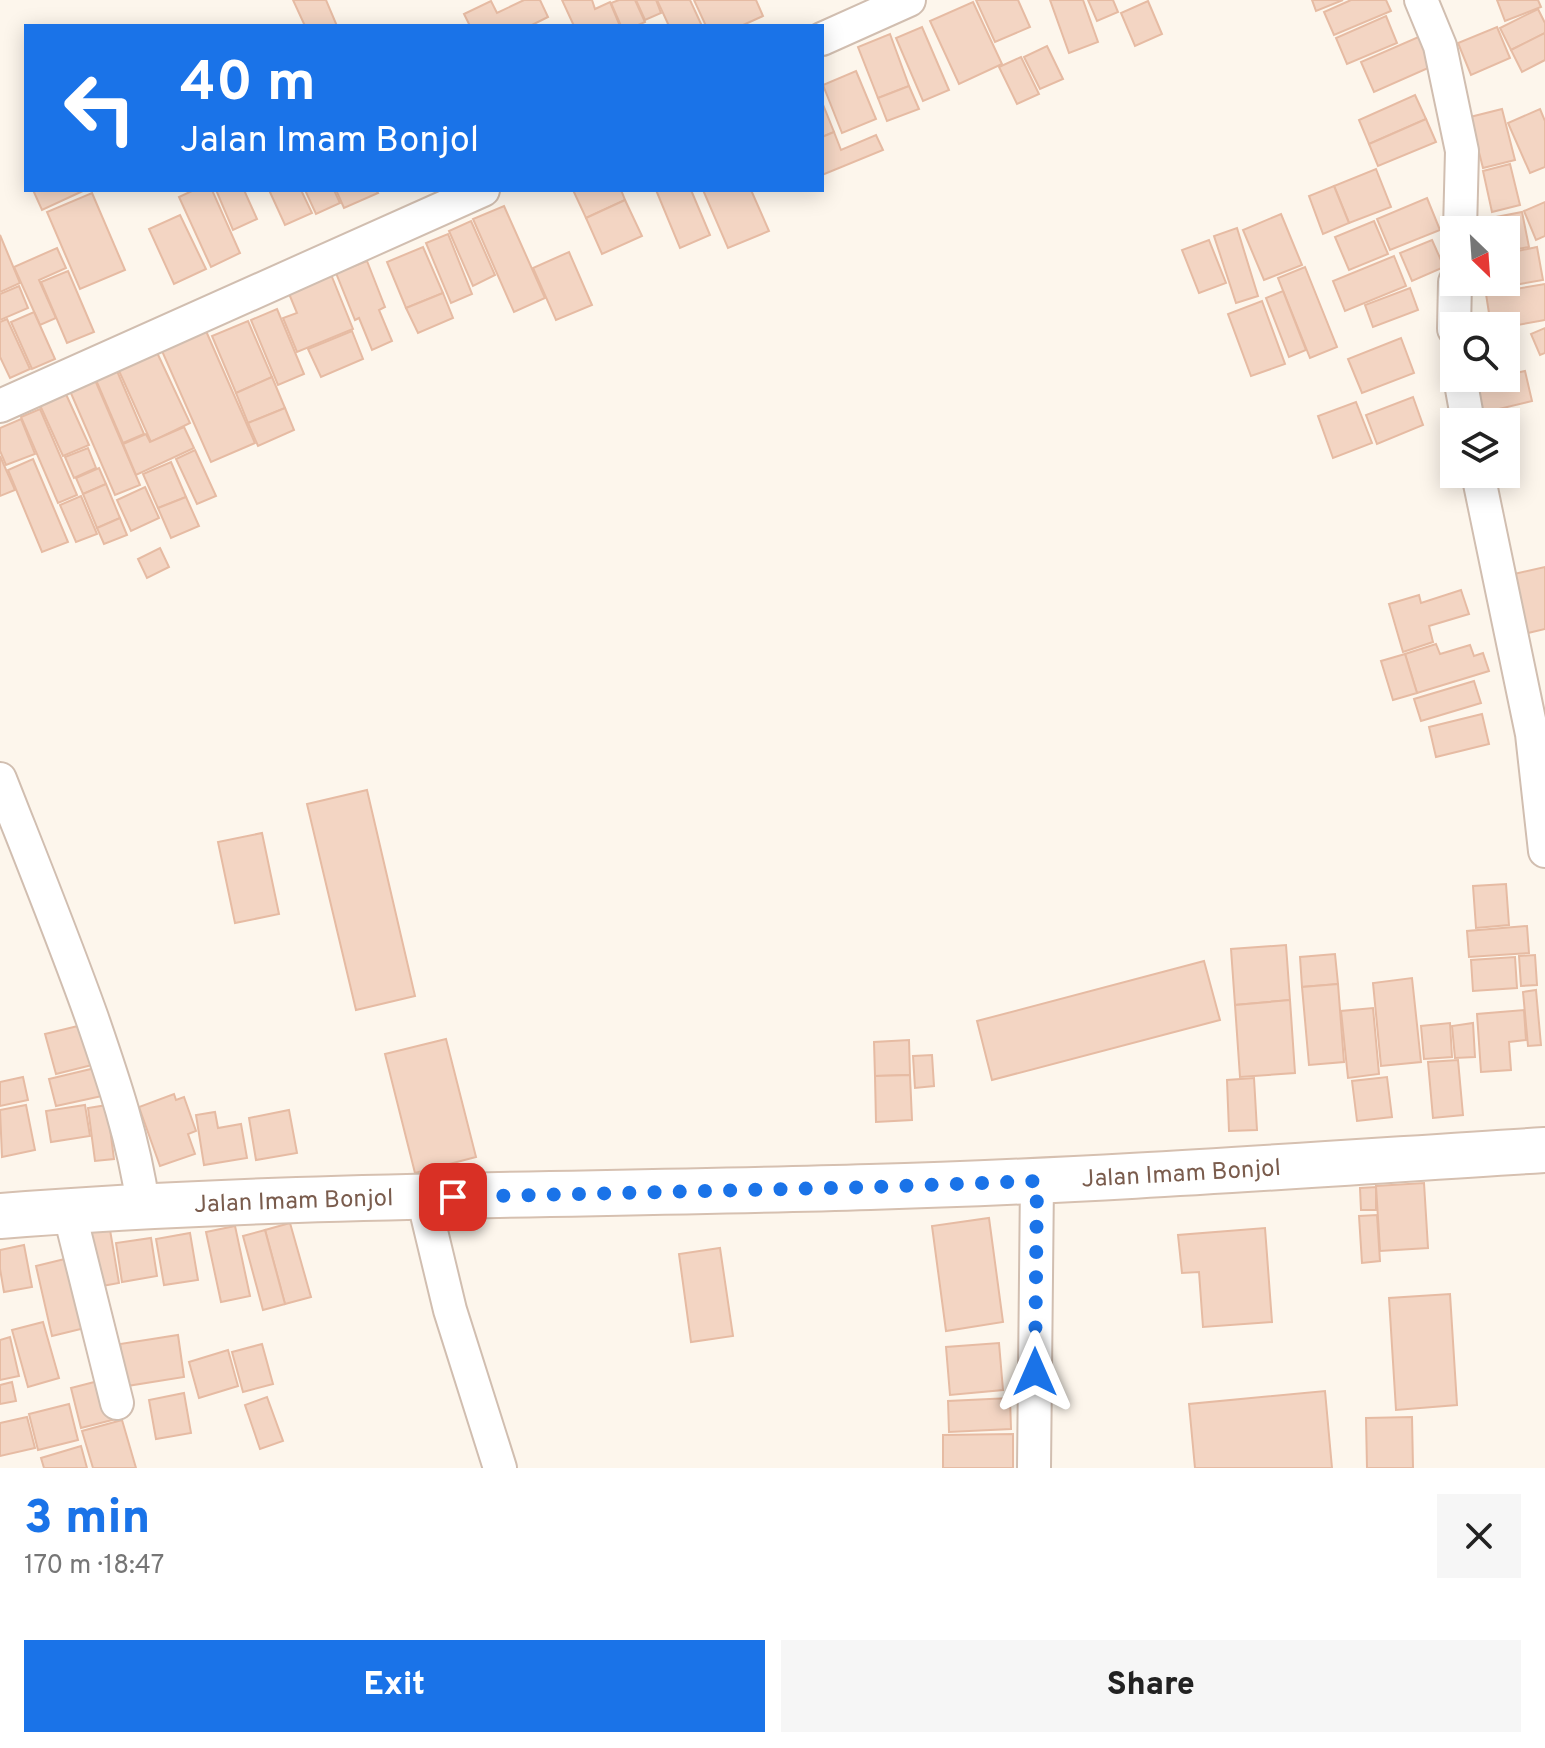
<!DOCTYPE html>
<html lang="en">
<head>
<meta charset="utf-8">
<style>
	:root { --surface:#fff; --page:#f6f6f6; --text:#222; --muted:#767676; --accent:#1a73e8 }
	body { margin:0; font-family:Overpass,sans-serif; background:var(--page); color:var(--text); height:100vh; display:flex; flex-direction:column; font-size:30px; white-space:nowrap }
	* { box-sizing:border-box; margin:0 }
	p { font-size:26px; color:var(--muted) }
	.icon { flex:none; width:44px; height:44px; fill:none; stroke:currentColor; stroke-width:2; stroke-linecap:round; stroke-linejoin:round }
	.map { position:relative; height:1468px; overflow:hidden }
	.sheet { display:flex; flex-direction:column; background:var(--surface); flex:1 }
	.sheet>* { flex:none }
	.guide { position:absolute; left:24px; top:24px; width:800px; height:168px; border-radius:0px; box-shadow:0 4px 20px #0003; background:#1a73e8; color:#fff; overflow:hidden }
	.needle { width:52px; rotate:155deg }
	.tools { position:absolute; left:1440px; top:216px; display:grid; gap:16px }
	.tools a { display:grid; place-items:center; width:80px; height:80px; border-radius:0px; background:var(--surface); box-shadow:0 4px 20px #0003; font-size:40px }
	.pin { position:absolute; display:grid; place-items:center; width:68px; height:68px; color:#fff; margin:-34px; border-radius:16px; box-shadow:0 4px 12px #0006 }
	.me { position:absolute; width:88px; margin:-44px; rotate:0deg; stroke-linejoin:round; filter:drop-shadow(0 0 6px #0008) }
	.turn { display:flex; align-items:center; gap:28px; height:168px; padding:0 24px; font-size:36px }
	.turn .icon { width:104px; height:104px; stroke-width:2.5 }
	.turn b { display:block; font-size:56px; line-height:68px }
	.round { display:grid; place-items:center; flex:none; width:84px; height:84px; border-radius:0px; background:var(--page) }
	.head { display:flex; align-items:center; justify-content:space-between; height:136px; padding:0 24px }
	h1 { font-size:48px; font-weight:800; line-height:60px; color:var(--accent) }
	.primary-button { display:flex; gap:16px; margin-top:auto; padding:16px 24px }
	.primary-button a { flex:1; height:92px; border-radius:0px; background:var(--accent); color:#fff; font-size:32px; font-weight:800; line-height:92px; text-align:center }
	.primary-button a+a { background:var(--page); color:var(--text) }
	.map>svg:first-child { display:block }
	.building { fill:#f3d5c3; stroke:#e6bba3; stroke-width:2 }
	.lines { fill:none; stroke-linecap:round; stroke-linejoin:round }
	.street-casing { stroke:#d1beb0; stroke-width:36 }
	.secondary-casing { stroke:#d6c0b0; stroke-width:48 }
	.street { stroke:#fff; stroke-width:32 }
	.secondary { stroke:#fff; stroke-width:44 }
	.route { stroke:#1a73e8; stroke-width:14; stroke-dasharray:0 25.2 }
	.labels { text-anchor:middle; stroke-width:6; stroke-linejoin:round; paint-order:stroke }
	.street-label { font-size:24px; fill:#7a5c4d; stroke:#fffaf3 }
</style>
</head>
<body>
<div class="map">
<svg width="1545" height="1468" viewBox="0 0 1545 1468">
	<rect width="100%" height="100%" fill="#fdf6ec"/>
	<!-- building -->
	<g class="building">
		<polygon points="293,0 326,0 337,26 305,26"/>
		<polygon points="524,0 540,0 548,17 530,26 470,26 464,14 491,1 497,13"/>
		<polygon points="562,0 592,0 595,9 610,2 620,26 574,26"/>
		<polygon points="619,0 635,0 645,22 636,26 621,26 611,3"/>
		<polygon points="636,0 656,0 661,13 645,20"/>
		<polygon points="657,0 690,0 702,26 669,26"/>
		<polygon points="694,0 756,0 763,16 741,26 706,26"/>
		<polygon points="976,0 1018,0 1030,27 995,42"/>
		<polygon points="1050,0 1083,0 1098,42 1069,53"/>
		<polygon points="1088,0 1113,0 1118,12 1097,21"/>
		<polygon points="1312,0 1343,0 1316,11"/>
		<polygon points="1351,0 1386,0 1391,11 1334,35 1324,12"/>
		<polygon points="1497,0 1538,0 1541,7 1505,21"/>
		<polygon points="1148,1 1162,34 1135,46 1121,13"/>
		<polygon points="973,2 1002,64 959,84 930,21"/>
		<polygon points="1538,9 1545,23 1545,33 1511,50 1500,28"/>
		<polygon points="1386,16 1397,43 1347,64 1336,38"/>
		<polygon points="922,27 949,90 923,101 896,38"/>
		<polygon points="1497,27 1510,58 1471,75 1458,43"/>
		<polygon points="1545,33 1545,60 1522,72 1511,50"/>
		<polygon points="890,34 909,86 878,98 858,47"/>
		<polygon points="1423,35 1435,65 1374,92 1361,62"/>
		<polygon points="1047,46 1063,79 1040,89 1024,57"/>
		<polygon points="1021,57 1039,94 1017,104 999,67"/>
		<polygon points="856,71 876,119 842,133 823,85"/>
		<polygon points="909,86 919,109 887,121 878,98"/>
		<polygon points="1415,95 1426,119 1369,144 1359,120"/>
		<polygon points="822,102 834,132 822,137"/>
		<polygon points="1502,109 1515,160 1483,168 1470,117"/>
		<polygon points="1540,109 1545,121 1545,167 1530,173 1508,123"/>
		<polygon points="1426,119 1436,142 1378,166 1369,144"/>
		<polygon points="834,132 841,150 876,135 883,150 822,175 822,137"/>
		<polygon points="1510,164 1520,205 1492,212 1483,171"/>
		<polygon points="1376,169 1391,207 1349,223 1334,186"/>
		<polygon points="1334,186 1349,223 1323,234 1309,196"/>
		<polygon points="33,190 85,190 42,210"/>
		<polygon points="194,190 212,190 240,253 211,267 179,197"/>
		<polygon points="216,190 244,190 257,219 233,230"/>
		<polygon points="269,190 301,190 312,213 285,225"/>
		<polygon points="305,190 334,190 340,203 316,214"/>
		<polygon points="336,190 376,190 378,193 344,208"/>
		<polygon points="573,190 621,190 625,200 586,218"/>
		<polygon points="656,190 691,190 710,235 680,248"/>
		<polygon points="703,190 751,190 769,231 728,248"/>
		<polygon points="92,193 125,270 80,289 47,212"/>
		<polygon points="1427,198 1440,230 1390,250 1377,219"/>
		<polygon points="625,200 642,236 602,254 586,218"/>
		<polygon points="1545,202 1545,236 1536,240 1524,211"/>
		<polygon points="504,206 545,298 514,312 473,219"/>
		<polygon points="1522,212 1529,247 1506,251 1506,230 1472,230 1470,222"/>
		<polygon points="1281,214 1302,265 1264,280 1243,230"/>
		<polygon points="180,215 206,269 174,284 149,229"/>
		<polygon points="471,221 495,275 473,286 449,231"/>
		<polygon points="1374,221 1388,254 1349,270 1335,237"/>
		<polygon points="1237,228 1258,296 1236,303 1214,236"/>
		<polygon points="448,234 472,294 451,303 426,243"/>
		<polygon points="0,235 20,283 0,292"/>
		<polygon points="1209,240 1226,283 1199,293 1182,250"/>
		<polygon points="1432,240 1444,267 1412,281 1400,253"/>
		<polygon points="423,247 443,293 406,308 387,262"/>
		<polygon points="1537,247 1543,280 1514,285 1508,253"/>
		<polygon points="57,248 66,268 39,280 56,318 40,325 14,267"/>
		<polygon points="569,252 592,305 556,320 533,268"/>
		<polygon points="1394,256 1406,286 1345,311 1333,281"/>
		<polygon points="367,261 385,307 379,310 392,341 372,350 359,318 355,320 336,273"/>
		<polygon points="328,267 353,329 297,352 283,318 297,313 285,284"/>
		<polygon points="1305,267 1337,347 1310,358 1278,278"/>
		<polygon points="1506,269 1508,285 1472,289 1471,282 1506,282"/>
		<polygon points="68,271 94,332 67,343 41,282"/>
		<polygon points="1545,284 1545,320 1506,327 1491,326 1486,294"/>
		<polygon points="19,286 28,308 0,320 0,294"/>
		<polygon points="1410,288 1418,310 1373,327 1365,305"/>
		<polygon points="1283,291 1306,350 1289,357 1266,298"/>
		<polygon points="443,293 453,318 418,333 406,308"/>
		<polygon points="1262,301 1285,364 1251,376 1228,314"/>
		<polygon points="277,309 304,374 278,385 251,320"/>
		<polygon points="34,312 55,359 32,369 11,322"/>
		<polygon points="7,319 30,369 10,378 0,357 0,322"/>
		<polygon points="248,321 272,377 236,393 212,336"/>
		<polygon points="1545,328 1545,353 1540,355 1531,334"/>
		<polygon points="206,331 255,443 211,462 162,351"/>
		<polygon points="352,331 363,359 321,377 308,349"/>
		<polygon points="1401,338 1414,373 1362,393 1348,359"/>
		<polygon points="153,344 190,423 151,442 115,362"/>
		<polygon points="114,364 144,434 123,443 93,373"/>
		<polygon points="1525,371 1532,401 1478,414 1471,384 1506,378 1506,375"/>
		<polygon points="272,377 285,408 248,423 236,393"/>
		<polygon points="95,380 140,485 115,495 70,391"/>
		<polygon points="65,392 89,445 63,456 39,403"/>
		<polygon points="1413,397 1423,425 1377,444 1366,415"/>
		<polygon points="1356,402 1372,443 1333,458 1318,416"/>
		<polygon points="285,408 294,430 258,446 248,423"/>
		<polygon points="40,409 77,495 58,503 21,417"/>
		<polygon points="21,419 35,454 6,465 0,451 0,428"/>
		<polygon points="184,427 194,448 136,475 123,444 146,434 150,442"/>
		<polygon points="88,448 96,468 74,478 65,457"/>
		<polygon points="195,450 216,496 197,504 176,459"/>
		<polygon points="0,456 15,490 0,496"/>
		<polygon points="33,459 68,542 42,552 8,470"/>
		<polygon points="171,462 186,497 158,508 143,474"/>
		<polygon points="99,468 106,484 83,494 76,478"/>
		<polygon points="106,484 120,518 97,528 83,494"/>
		<polygon points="145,487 159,518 131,531 117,500"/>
		<polygon points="81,496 97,534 76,542 60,505"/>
		<polygon points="186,497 199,526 171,538 158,508"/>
		<polygon points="120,518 127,535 104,544 97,528"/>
		<polygon points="160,548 169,567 147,578 138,559"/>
		<polygon points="1545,567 1545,629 1528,633 1514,574"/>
		<polygon points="1461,590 1469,614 1429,626 1433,642 1403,652 1389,604 1419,595 1421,603"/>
		<polygon points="1436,644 1440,654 1470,645 1474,656 1483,653 1489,671 1417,693 1405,654"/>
		<polygon points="1405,654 1417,693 1393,700 1381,661"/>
		<polygon points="1474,681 1481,703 1421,721 1414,699"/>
		<polygon points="1482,714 1489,744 1436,757 1429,727"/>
		<polygon points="367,790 415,996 356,1010 307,804"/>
		<polygon points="262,833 279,914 235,923 218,842"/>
		<polygon points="1506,884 1509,925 1476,928 1473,886"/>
		<polygon points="1527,926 1529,953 1469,957 1467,931"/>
		<polygon points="1286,945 1290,1000 1235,1005 1231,949"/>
		<polygon points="1335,954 1338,984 1302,987 1300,957"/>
		<polygon points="1535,955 1537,985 1521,986 1519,956"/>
		<polygon points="1515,957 1517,988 1473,991 1471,960"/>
		<polygon points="1204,961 1220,1020 992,1080 977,1021"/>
		<polygon points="1412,978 1421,1062 1381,1066 1373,983"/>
		<polygon points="1338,984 1344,1062 1309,1065 1302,987"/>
		<polygon points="1536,990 1541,1045 1528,1046 1523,992"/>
		<polygon points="1290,1000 1295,1073 1240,1077 1235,1005"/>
		<polygon points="1373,1008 1379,1074 1348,1078 1341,1011"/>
		<polygon points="1524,1010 1526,1040 1509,1042 1511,1070 1481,1072 1477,1014"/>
		<polygon points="1450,1023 1452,1057 1424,1059 1421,1026"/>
		<polygon points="1473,1023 1475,1057 1455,1058 1452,1026"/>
		<polygon points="82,1025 92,1065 56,1074 45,1034"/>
		<polygon points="446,1039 476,1157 415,1173 385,1054"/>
		<polygon points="909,1040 910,1075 875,1076 874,1042"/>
		<polygon points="932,1055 934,1086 915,1088 913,1056"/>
		<polygon points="1458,1060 1463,1115 1433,1118 1428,1062"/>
		<polygon points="95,1068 102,1096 56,1106 49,1079"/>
		<polygon points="910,1075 912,1120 876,1122 875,1076"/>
		<polygon points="23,1077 28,1100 0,1106 0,1082"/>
		<polygon points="1387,1077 1392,1117 1357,1121 1352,1081"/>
		<polygon points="1254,1078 1257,1130 1229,1131 1227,1080"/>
		<polygon points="174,1094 176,1100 184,1097 196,1131 188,1134 195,1154 160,1166 139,1107"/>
		<polygon points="26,1105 35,1150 2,1157 0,1110"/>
		<polygon points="85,1105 90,1136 51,1142 46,1111"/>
		<polygon points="107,1105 114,1159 95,1161 88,1108"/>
		<polygon points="289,1110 297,1153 256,1160 249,1118"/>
		<polygon points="215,1112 218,1128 241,1124 247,1158 204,1165 196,1115"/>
		<polygon points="1424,1183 1428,1248 1380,1251 1376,1186"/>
		<polygon points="1376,1187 1376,1210 1361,1210 1360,1188"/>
		<polygon points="1377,1215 1380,1261 1362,1263 1359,1216"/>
		<polygon points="989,1218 1003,1322 946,1331 932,1226"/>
		<polygon points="290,1223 311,1297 285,1304 265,1230"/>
		<polygon points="109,1224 119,1283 91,1288 81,1229"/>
		<polygon points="235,1226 250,1296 221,1302 206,1232"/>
		<polygon points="1265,1228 1272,1322 1203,1327 1199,1272 1182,1273 1178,1235"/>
		<polygon points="265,1230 285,1304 263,1310 243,1236"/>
		<polygon points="190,1233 198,1280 164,1285 156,1239"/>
		<polygon points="151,1238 157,1276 122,1282 116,1243"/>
		<polygon points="24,1245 32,1287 4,1292 0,1269 0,1250"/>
		<polygon points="720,1248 733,1336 691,1342 679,1254"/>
		<polygon points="73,1257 89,1327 52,1336 36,1266"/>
		<polygon points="1450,1294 1457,1405 1396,1410 1389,1298"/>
		<polygon points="43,1322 59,1378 28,1387 12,1330"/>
		<polygon points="178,1335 184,1377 127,1386 120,1344"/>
		<polygon points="10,1337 19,1376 0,1380 0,1340"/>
		<polygon points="999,1343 1003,1390 950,1395 946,1347"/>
		<polygon points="262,1344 273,1384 243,1392 232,1352"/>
		<polygon points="228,1350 238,1386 199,1398 189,1362"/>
		<polygon points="106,1379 116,1419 81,1428 71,1388"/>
		<polygon points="12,1382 16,1401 0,1404 0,1385"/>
		<polygon points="1325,1391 1332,1468 1195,1468 1189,1404"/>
		<polygon points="184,1393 191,1433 156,1439 149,1400"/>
		<polygon points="267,1397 283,1441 260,1449 245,1405"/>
		<polygon points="1010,1398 1011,1429 949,1432 948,1401"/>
		<polygon points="69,1404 78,1440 38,1450 29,1414"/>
		<polygon points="27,1417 35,1448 0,1456 0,1423"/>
		<polygon points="1412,1417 1413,1468 1367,1468 1366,1418"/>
		<polygon points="122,1420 136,1468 93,1468 82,1431"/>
		<polygon points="1013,1434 1013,1468 943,1468 943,1435"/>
		<polygon points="81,1446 87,1468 44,1468 41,1458"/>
	</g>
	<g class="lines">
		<defs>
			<g id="street">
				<polyline points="1421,0 1440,46 1462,151 1460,230"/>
				<polyline points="822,39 909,0"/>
				<polyline points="1454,329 1455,282"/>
				<polyline points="1460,378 1468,422"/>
				<polyline points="0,406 483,190"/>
				<polyline points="1478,474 1532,734 1545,851"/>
				<path d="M0 779C31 858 63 937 92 1018 113 1079 134 1140 143 1205"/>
				<polyline points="423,1198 450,1310 500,1468"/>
				<polyline points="69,1211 117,1403"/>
				<polyline points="1034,1468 1037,1181"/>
			</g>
			<g id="secondary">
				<path id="s1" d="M0 1216C289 1193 580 1196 870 1187 1095 1181 1320 1164 1545 1150"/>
			</g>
		</defs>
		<!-- street casing -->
		<use href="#street" class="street-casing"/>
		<!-- secondary casing -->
		<use href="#secondary" class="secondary-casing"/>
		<!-- street -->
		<use href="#street" class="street"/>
		<!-- secondary -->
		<use href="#secondary" class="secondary"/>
	</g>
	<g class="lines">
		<!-- route -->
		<polyline class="route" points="453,1197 872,1187 1037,1181 1035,1372"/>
	</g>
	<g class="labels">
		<!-- street labels -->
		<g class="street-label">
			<text dy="8" stroke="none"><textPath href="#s1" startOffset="1182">Jalan Imam Bonjol</textPath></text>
			<text dy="8" stroke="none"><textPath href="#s1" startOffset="294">Jalan Imam Bonjol</textPath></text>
		</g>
	</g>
</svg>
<div class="tools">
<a><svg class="needle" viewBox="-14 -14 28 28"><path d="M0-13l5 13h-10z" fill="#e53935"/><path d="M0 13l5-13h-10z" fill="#767676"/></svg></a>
<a><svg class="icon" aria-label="search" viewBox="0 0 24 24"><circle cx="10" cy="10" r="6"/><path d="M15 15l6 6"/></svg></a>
<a><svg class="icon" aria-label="layers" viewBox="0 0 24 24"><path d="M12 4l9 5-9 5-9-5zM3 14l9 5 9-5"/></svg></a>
</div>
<div class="pin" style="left:453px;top:1197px;background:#d93025"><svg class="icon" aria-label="arrive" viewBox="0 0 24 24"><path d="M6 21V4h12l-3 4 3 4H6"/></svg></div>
<svg class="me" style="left:1035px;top:1372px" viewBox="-20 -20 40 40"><path d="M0-17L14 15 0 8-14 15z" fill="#1a73e8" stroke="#fff" stroke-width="4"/></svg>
<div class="guide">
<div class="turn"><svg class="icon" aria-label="left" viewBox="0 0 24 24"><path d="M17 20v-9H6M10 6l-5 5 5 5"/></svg><div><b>40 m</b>Jalan Imam Bonjol</div></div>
</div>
</div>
<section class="sheet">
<div class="head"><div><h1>3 min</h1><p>170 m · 18:47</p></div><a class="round"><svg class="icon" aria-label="close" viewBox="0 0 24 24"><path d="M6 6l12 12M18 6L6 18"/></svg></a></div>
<div class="primary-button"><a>Exit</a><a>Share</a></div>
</section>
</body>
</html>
